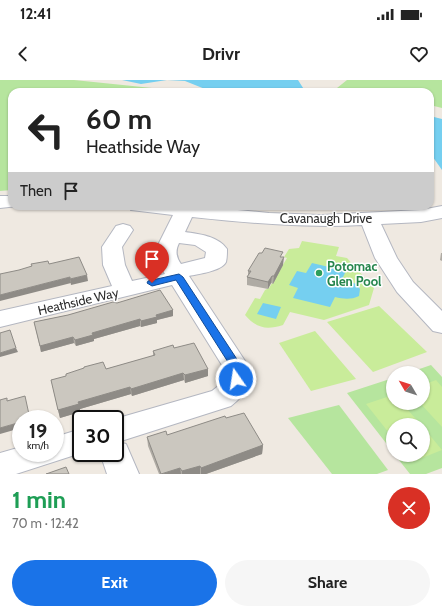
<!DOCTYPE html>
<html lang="en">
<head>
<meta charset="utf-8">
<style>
	:root { --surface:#fff; --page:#f6f6f6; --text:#222; --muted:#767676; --accent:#1a73e8 }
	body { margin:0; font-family:Cabin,sans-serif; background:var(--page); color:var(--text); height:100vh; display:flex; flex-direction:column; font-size:15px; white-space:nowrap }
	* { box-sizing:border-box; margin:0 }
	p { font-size:13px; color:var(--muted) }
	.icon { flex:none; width:22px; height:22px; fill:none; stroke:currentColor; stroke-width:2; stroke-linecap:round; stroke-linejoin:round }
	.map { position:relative; height:394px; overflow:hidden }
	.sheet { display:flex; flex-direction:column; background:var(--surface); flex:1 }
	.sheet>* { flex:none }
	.banner { position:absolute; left:8px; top:8px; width:426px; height:122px; border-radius:12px; box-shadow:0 1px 3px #0004; background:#fff; color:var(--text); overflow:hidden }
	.needle { width:26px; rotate:309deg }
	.fabs { position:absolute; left:386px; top:286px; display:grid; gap:8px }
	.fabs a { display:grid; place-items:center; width:44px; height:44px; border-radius:50%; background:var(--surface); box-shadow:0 1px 3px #0004; font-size:20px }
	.speed { position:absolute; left:12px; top:330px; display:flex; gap:8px; font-size:20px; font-weight:700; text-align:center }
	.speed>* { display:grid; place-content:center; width:52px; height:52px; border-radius:50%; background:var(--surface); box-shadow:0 1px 3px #0004; line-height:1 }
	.speed small { font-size:10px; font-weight:400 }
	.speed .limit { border:2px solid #111; border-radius:6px; background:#fff; color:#111 }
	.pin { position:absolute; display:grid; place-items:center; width:34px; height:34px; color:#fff; margin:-41px -17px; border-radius:50% 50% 50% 0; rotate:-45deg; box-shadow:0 0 4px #0007 }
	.pin .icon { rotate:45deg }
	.me { position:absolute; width:44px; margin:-22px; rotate:347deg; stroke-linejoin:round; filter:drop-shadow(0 0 3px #0008) }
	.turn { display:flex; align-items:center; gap:14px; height:84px; padding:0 12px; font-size:18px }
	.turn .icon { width:52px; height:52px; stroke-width:2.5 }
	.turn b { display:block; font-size:28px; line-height:34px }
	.then { display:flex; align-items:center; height:38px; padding:0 12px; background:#0003; gap:8px; font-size:15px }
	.round { display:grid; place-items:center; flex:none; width:42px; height:42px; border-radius:21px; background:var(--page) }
	.headline { display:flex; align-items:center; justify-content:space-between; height:68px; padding:0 12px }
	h1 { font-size:24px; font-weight:700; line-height:30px; color:#1e9e55 }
	.button { display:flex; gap:8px; margin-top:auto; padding:8px 12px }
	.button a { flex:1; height:46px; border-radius:24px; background:var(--accent); color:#fff; font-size:16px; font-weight:700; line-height:46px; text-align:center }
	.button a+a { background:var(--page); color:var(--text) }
	.status { display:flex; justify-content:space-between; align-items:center; height:28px; padding:0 20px; background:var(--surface); direction:ltr }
	.status svg { height:11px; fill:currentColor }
	header { display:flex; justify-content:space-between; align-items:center; height:52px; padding:0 12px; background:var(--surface); font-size:18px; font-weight:700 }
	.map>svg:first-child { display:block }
	.green { fill:#b6e59e }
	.pitch { fill:#c9ec9a }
	.water { fill:#75cff0 }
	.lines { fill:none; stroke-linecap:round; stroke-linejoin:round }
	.minor-casing { stroke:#b4b7c1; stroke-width:2 }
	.minor { fill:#fff; fill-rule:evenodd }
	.wall { fill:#afaba4 }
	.shaded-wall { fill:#8e8b86 }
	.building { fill:#cbc7bf; stroke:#8e8b86 }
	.route { fill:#1a73e8; stroke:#114b97 }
	.leisure-dot { fill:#2e9e5b; stroke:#fff; stroke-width:1.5 }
	.labels { text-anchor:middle; stroke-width:3; stroke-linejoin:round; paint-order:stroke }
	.street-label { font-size:13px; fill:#2e2e2e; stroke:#fff }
	.leisure-label { font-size:13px; font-weight:bold; fill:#27864d; stroke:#fff; text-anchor:start }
</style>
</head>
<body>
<div class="status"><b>12:41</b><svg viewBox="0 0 49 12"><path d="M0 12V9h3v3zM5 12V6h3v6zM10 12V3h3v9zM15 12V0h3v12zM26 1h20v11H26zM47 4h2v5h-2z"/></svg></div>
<header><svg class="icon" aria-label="back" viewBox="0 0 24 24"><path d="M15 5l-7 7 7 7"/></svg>Drivr<svg class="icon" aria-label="heart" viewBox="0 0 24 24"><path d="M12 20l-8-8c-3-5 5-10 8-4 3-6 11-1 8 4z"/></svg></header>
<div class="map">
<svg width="442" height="394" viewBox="0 0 442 394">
	<rect width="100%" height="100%" fill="#efe9e1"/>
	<!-- green -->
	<g class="green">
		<polygon points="0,0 74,0 191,12 12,12 12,110 0,111"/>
		<polygon points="347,0 442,0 442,28 430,25 430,12 332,12"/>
		<polygon points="431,285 442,297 442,388 426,394 410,394 395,375 423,375 423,345 393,345 393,372 347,313 393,298 393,323 423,323 423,293 408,293"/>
		<polygon points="339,325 388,390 377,394 332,394 288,338"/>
	</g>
	<!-- pitch -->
	<g class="pitch">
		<path d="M302 161 339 167 336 176 347 178 374 208 369 225 324 240 290 232 283 245C267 250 257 249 245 235L255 218 260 219 265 210 269 208 287 178 284 177 289 169 299 168Z"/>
		<polygon points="379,226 427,272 373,292 327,242"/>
		<polygon points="315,251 356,299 311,311 279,263"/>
		<polygon points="436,300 442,307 442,347 420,323 423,323 423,305"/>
		<polygon points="393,315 393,323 402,323 421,345 393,345 393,358 366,324"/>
		<polygon points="423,347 442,370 412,382 406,375 423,375"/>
	</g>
	<!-- water -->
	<g class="water">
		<polygon points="122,0 298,0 305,11 220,12 205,9 185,1 167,0 141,4"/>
		<polygon points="430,36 442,39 442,90 430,73"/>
		<path d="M312 183 346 191 342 199C349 201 356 202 360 209L359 216C351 220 343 219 335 217L330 227 293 218 298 208 289 205 297 191 306 193Z"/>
		<polygon points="263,223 281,227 276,239 257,234"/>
	</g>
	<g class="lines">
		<defs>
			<g id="minor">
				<polygon points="0,116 12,116 12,126 18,126 0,128"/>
				<path d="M129 126H195L269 133 321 135 421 130 442 126V138L421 142 381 144 397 178 413 202 442 231V253L433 251 397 212 375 178 362 145C304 148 249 143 192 137L185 152C199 154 218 156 227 169 227 173 227 178 226 182 222 191 198 194 189 196L251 290C248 310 247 313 231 326L118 362 126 364 139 394H107L100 373H115V339L212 311 222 303 225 290 172 205 0 247V231L112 206 103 185 102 167 116 146 123 144 130 146 133 150 122 167 125 185 132 201 165 194 155 178 156 169 173 135 131 130ZM179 163 195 165 206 172 205 178 181 184C176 177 175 171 179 163Z"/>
				<polygon points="81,349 81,373 16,394 0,394 0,373 21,367 21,373 55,373 55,357"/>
			</g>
		</defs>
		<!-- minor casing -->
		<use href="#minor" class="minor-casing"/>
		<!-- minor -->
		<use href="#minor" class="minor"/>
	</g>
	<!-- wall -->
	<g class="wall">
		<polygon points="441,173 442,173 442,181 440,180"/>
		<polygon points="283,177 283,185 273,204 271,203 268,209 247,205 247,197 248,195 248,191"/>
		<polygon points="117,223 173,230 173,236 157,240 157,243 141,247 140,246 94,259 94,261 76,266 74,263 41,272 34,242 68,235"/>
		<polygon points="174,268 208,289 208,296 185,303 184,300 132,316 131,314 80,329 80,332 60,338 51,300 106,289 153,276 153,271"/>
		<polygon points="226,338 263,365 262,374 206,394 159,394 148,366 147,357 167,355"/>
	</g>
	<!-- shaded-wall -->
	<g class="shaded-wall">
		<polygon points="284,177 283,185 273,204 274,196"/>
		<polygon points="87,195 88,201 71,205 70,199"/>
		<polygon points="272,196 271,203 268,209 268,202"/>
		<polygon points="70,197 71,203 0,221 0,215"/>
		<polygon points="173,230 173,236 157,240 157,243 141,247 141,241 156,235"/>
		<polygon points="140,239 140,246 94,259 94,261 76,266 75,260 92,253"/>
		<polygon points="73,257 74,263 41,272 40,266"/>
		<polygon points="16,268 18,272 0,277 0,273"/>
		<polygon points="208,289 208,296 185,303 185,295"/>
		<polygon points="183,293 184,300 132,316 131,309"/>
		<polygon points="130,307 131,314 80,329 80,332 60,338 58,330 78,322"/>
		<polygon points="21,342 21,348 0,354 0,348"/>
		<polygon points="263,365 262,374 206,394 201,394 201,388"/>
		<polygon points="200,386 200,394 182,394 182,391"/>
		<polygon points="180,388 181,394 162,394"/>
	</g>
	<!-- building -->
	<g class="building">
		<polygon points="265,168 283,172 280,177 284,177 274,196 272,196 268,202 247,197 251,191 248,191 259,173 262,173"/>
		<polygon points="79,177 87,195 70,199 70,197 0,215 0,194 19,190 32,186 31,184 48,181 49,184"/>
		<polygon points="160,210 173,230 156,235 157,237 141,241 140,239 92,253 93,255 75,260 73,257 40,266 34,242 68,235 113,222 117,223"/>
		<polygon points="10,250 16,268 0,273 0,253"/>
		<polygon points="194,263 208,289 185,295 183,293 131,309 130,307 78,322 79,324 58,330 51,300 66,296 66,294 84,288 84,287 103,282 106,289 155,275 153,271 173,265 174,268"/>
		<polygon points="25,316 30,339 21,339 21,342 0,348 0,320 7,318 7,321"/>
		<polygon points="244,333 263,365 201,388 200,386 182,391 180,388 161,394 147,357 166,351 167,355 225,336 226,338"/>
		<polygon points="66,387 69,394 46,394"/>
	</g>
	<!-- route -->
	<polygon class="route" points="179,194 183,197 244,290 240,302 232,302 231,299 233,290 176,200 152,206 147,203 148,201"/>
	<!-- markers -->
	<circle class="leisure-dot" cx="319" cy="193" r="4"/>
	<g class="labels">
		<!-- street labels -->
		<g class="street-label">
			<text x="326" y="143">Cavanaugh Drive</text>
			<text transform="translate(78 221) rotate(-13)" y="5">Heathside Way</text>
		</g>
		<!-- leisure labels -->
		<g class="leisure-label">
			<text x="327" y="191">Potomac<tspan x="327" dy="15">Glen Pool</tspan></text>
		</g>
	</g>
</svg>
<div class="fabs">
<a><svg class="needle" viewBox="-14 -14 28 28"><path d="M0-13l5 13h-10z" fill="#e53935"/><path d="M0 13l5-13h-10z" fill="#767676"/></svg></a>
<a><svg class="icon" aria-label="search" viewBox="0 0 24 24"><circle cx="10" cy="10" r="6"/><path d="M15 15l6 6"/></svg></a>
</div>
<div class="speed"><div>19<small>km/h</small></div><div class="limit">30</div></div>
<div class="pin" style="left:152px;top:203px;background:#d93025"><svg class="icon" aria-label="arrive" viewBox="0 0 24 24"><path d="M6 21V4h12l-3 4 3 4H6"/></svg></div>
<svg class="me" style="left:236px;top:299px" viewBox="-20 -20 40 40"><circle r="17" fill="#1a73e8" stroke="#fff" stroke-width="3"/><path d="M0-11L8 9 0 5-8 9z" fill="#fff"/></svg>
<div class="banner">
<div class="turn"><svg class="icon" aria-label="left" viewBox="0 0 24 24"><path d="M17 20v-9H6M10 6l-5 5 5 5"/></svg><div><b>60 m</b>Heathside Way</div></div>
<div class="then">Then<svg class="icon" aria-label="arrive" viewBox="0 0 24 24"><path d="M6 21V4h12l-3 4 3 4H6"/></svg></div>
</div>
</div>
<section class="sheet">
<div class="headline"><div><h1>1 min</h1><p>70 m · 12:42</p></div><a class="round" style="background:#d93025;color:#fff"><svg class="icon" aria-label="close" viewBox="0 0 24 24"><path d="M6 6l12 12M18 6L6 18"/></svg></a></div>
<div class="button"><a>Exit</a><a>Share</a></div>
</section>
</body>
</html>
